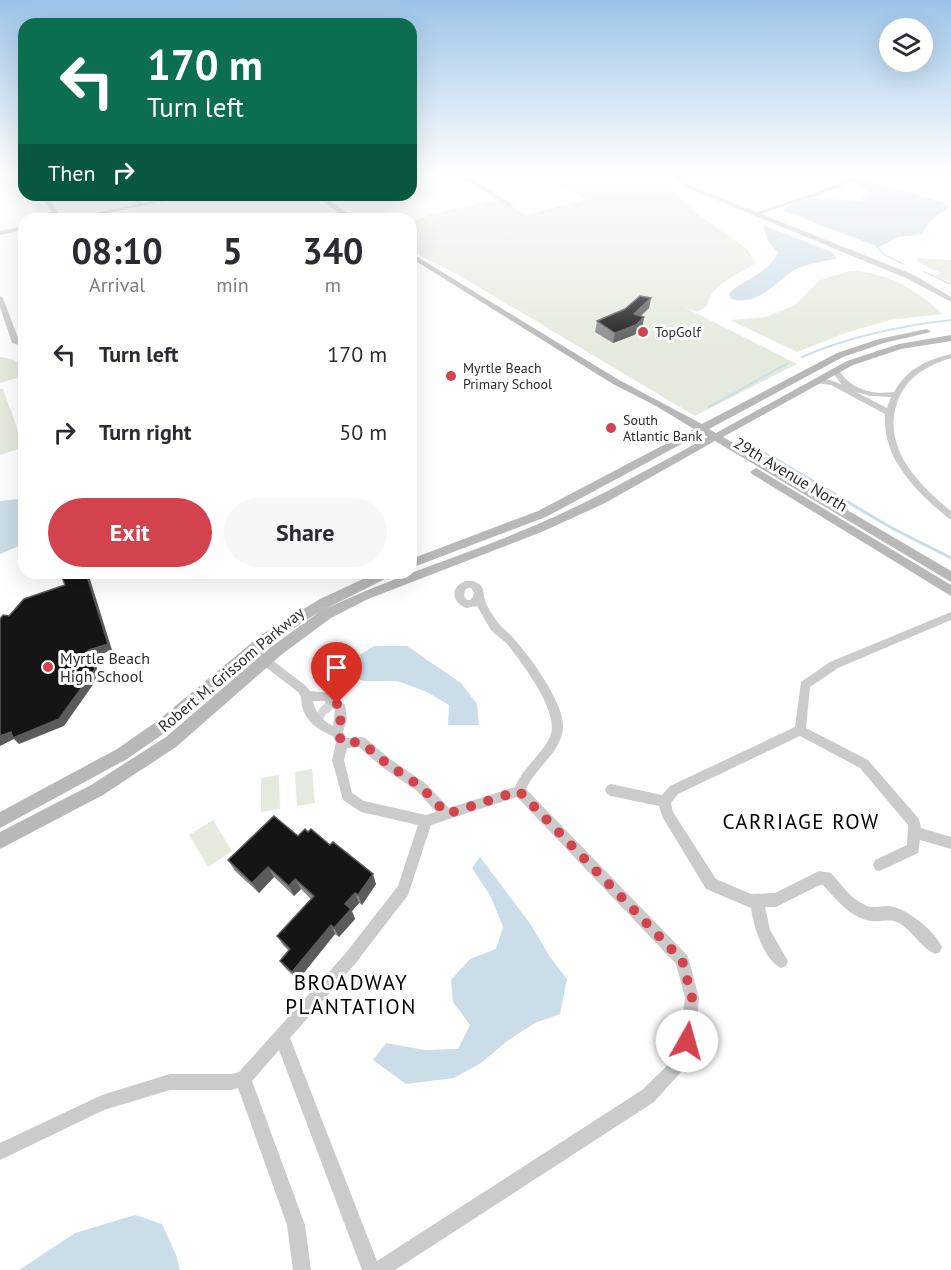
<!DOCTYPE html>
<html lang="en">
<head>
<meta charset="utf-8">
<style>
	:root { --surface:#fff; --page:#f7f7f7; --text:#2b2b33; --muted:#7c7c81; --accent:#d2434d }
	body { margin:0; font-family:"PT Sans",sans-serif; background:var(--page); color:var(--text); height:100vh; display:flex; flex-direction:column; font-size:22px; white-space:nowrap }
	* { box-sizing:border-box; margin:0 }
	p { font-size:20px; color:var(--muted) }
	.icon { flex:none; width:33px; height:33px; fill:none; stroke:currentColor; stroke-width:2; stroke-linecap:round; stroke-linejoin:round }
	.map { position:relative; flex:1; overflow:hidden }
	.sheet { position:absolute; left:18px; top:213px; width:399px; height:366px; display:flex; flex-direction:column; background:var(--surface); border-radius:18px; box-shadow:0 6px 24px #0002 }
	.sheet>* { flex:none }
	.guide { position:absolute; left:18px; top:18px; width:399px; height:183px; border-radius:18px; box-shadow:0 6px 24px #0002; background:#0b6e4f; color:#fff; overflow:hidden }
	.controls { position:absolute; left:879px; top:18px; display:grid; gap:12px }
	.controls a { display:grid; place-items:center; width:54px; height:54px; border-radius:50%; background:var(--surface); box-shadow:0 6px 24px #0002; font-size:30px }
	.pin { position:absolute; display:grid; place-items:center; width:51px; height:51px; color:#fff; margin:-62px -26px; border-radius:50% 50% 50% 0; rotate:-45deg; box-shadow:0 0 6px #0007 }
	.pin .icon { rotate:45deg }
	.me { position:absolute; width:66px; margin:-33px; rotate:7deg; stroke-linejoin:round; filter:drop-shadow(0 0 4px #0008) }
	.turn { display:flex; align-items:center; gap:21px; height:126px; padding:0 30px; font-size:27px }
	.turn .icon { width:78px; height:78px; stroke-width:2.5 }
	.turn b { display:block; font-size:42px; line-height:51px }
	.then { display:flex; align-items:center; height:57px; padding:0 30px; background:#0003; gap:12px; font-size:22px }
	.eta { display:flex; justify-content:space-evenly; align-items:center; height:102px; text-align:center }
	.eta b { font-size:36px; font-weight:800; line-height:42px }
	.button { display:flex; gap:12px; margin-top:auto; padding:12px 30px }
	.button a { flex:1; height:69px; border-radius:36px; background:var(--accent); color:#fff; font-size:24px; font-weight:800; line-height:69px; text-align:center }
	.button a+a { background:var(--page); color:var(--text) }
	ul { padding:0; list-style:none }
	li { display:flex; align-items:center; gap:18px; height:78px; padding:0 30px }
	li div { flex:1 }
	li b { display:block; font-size:22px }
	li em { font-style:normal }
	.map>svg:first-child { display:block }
	.green { fill:#e4eadd }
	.water { fill:#cbdde8 }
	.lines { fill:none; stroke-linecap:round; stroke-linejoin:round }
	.stream-far2 { stroke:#cbdde8; stroke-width:1.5 }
	.stream-far1 { stroke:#cbdde8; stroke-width:2 }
	.stream { stroke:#cbdde8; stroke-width:3 }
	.minor-tunnel { stroke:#d5d5d5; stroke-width:12; stroke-dasharray:12 6; stroke-linecap:butt }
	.minor { fill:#cbcbcb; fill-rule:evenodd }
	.tertiary { fill:#cbcbcb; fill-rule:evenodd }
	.secondary { fill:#b8b8b8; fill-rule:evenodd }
	.wall { fill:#8a8a8a }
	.shaded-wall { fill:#5b5b5b }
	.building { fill:#151515; stroke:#5b5b5b; stroke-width:1.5 }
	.route { stroke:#d2434d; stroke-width:10; stroke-dasharray:0 18 }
	.poi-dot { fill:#d2434d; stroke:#fff; stroke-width:2 }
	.labels { text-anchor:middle; stroke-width:6; stroke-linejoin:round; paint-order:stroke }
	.far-poi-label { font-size:14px; fill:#2e2e2e; stroke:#fff; text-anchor:start }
	.street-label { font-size:16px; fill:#2e2e2e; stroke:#fff }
	.poi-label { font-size:16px; fill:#2e2e2e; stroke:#fff; text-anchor:start }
	.near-neighbourhood-label { font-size:21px; letter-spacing:1.5px; fill:#000; stroke:#fff }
</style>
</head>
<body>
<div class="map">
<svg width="951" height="1270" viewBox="0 0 951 1270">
	<rect width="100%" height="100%" fill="#fff"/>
	<!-- green -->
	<g class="green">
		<path d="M564 174H654L699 215 746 248 756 263C738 275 711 283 707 306L697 312 684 307 797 364 695 416 455 273 411 251V223L432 214 499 199 526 215 586 199 546 179Z"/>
		<polygon points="916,258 951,260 951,282 935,276 941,273 918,262"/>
		<path d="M849 271C884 271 918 289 942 314L890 320 848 332 797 352 730 320 766 317 795 305 820 280Z"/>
		<path d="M0 357C12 358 24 362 24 376L0 383Z"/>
		<polygon points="0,389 3,389 24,447 0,455"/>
		<polygon points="312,769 315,803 297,806 295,772"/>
		<polygon points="279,775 280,809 261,812 261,778"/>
		<polygon points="213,820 232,851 208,867 189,835"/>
	</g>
	<!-- water -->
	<g class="water">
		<polygon points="864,179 944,203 949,207 931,220 921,234 899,237 879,247 784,211 785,208 796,202 815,198 862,201 862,198 870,195 869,192 853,184"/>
		<path d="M763 225 832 252 837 258C824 262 809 263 796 269 774 282 759 307 731 299L729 293C742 281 775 269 777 252L768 241Z"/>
		<polygon points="20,499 24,502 24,544 0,554 0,501"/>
		<polygon points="374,646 407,646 461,683 477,704 479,725 448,725 449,705 425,691 397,681 364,681 321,669 314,657 326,655 356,657"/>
		<polygon points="480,857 531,925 550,957 567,979 560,1014 535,1023 507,1041 481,1063 454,1078 406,1084 373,1060 386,1043 425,1050 458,1049 470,1025 453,1002 451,980 470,959 496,949 503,927 491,897 472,868"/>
		<polygon points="135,1215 162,1224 176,1255 180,1270 19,1270 75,1233"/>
	</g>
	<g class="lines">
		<!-- stream-far2 -->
		<g class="stream-far2">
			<polyline points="876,245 883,254 903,264"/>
			<polyline points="924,272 951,284"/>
		</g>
		<!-- stream-far1 -->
		<g class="stream-far1">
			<path d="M802 357C850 336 899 326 951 320"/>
			<polyline points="709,407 788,363"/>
			<polyline points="737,436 777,460"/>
		</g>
		<!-- stream -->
		<polyline class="stream" points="774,458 890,527 951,558"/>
		<!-- minor-tunnel -->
		<g class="minor-tunnel">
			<polyline points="325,703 332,709"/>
			<polyline points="318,711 325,716"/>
		</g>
		<!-- minor -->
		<g class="minor">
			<polygon points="456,174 463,174 514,205 509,206"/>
			<polygon points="862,174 869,174 824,193 757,215 752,214 820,191"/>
			<polygon points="41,195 47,195 62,219 56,219"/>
			<polygon points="130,195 136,195 143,206 139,206"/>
			<polygon points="0,296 3,298 20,343 19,345 12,343 0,307"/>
			<path d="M951 354V358C926 366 906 377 897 403 882 448 919 485 951 511V519L948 518C916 491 882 459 885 414L831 385 815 383 811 381C819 376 834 380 842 385L831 370 835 368H838C849 389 871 395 894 392 907 369 926 360 951 354ZM856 392 870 396 891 397 887 408Z"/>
			<path d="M466 581C471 580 475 581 479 584 485 588 483 595 485 600 487 607 492 614 496 620 501 628 509 632 515 640 531 658 564 703 563 727 562 752 535 768 526 789L687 955 689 960 699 998 695 1041 681 1072 654 1102 395 1270H362L279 1050 252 1081 305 1225 311 1270H293L287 1225 238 1088 231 1090H170L104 1110 0 1160V1143L102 1095 170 1074H231L239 1072 345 954 398 886 418 825 361 812 343 800 332 760 336 743 333 736C318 730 306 722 302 706 301 700 302 697 298 692L247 653 246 650 247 647H255L306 686 310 691 330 693 345 705 347 718 343 732 345 738 361 737 365 738 390 759 425 783 449 808 515 787C523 767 545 752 551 734 558 710 522 663 508 645 503 639 496 636 491 630 486 622 482 614 477 606L467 608C451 603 450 586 466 581ZM468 588H471L474 592 473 597 470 600H467L464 596 465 590ZM313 701H324L335 710 333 726C322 720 315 713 313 701ZM359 747 382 767 417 791 436 812 426 815 364 801 352 793 344 760 347 748ZM517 797 676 964 685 998 679 1041 671 1062 642 1090 377 1261 290 1038 355 964 408 895 431 825Z"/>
			<path d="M951 612V620L838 668 810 687 806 728 868 760 919 819 921 828 951 837V849L920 840 918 853 880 871 875 870 873 865 875 860 907 845 908 825 860 768 800 736 678 794 671 803 673 812 716 879 751 894 775 893 819 871 831 873C841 884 851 899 865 905 872 909 880 906 888 906 906 907 935 931 942 947L940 952 935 954C921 948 913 931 899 923 890 918 882 922 872 921 851 919 836 899 823 885H820L776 907H765L770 930 788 961 786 966 781 968C764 961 753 925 751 908L706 889 663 818 659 806 611 796 607 794 605 790 607 786 611 784 662 795 670 786 795 727 801 682 830 662Z"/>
		</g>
		<!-- tertiary -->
		<g class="tertiary">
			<polygon points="668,174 675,174 689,185 914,275 951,297 951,302 908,279 685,187"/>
			<polygon points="181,195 193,195 79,219 66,219"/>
			<polygon points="24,226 24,230 0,235 0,231"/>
		</g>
		<!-- secondary -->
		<g class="secondary">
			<polygon points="313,195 321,195 357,219 348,219"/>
			<path d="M411 253 619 380 702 424 837 353 879 339 927 329 931 332 884 343 843 357 709 429 716 433 847 361 899 344 951 335V341L901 349 853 365 723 437 951 571V582L715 441 605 503 544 531 368 599 331 618 281 655 176 747 103 795 0 849V832L91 785 166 737 271 647 319 612 271 643 166 732 127 759 0 828V812L117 749 156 722 261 635 320 599 376 573H393L391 576 323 610C393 576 467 555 538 524 596 499 652 467 708 437L702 433 546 517 411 568V559L538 511 694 429 656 406 613 384 411 258Z"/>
			<polygon points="756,468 951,585 951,596 752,474 750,472"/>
		</g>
	</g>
	<!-- wall -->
	<g class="wall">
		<polygon points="651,298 649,308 641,316 644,317 642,328 634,335 613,343 595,332 597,321"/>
		<polygon points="298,836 376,884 362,905 359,903 352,911 355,919 339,937 335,934 298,980 286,969 280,961 289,951 283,945 277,936 311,899 301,889 294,896 274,877 259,893 235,871 228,860"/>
	</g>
	<!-- shaded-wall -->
	<g class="shaded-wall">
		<polygon points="651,298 649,308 632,324 634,314"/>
		<polygon points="644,317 642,328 634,335 613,343 615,333"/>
		<polygon points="86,573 87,573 89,576 112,650 94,657 99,676 64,726 19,744 14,739 0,746 0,736 11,732 89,650"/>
		<polygon points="268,867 274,877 259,893 252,883"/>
		<polygon points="373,874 376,884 362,905 358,895"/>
		<polygon points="295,879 301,889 294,896 289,886"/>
		<polygon points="355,893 359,903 352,911 355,919 339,937 334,928 345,904"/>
		<polygon points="331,925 335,934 298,980 292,972"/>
	</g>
	<!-- building -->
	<g class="building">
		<polygon points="113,215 155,219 103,219 106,217"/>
		<polygon points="190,216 193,219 184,219 184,218"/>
		<polygon points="640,296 651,298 634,314 644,317 636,325 615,333 597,321 625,309"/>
		<polygon points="73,573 86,573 108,644 89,650 95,669 59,719 13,738 11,732 0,736 0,619 3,615 9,616 24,599 65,585 62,577"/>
		<polygon points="274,816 298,836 305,829 308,832 311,829 330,845 333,842 373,874 358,895 355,893 345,904 351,909 334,928 331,925 292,972 280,961 290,949 277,936 314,896 295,879 289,886 268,867 252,883 228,860"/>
	</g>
	<!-- sky -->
	<linearGradient id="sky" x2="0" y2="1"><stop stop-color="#9cc4e8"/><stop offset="0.49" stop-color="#fff"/><stop offset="1" stop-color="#fff" stop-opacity="0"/></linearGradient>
	<rect width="951" height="352" fill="url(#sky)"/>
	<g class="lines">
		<!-- route -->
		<path class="route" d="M337 704 341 708C342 722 336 730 342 743L361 742 386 763 421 787 447 814 519 791 682 960 692 998 687 1041"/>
	</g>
	<!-- markers -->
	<g class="poi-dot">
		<circle cx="643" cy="332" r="6"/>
		<circle cx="451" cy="376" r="6"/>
		<circle cx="611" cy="428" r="6"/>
		<circle cx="48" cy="667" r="6"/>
	</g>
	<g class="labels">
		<!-- far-poi labels -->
		<g class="far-poi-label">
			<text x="655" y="337">TopGolf</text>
			<text x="463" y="373">Myrtle Beach<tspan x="463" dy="16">Primary School</tspan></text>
			<text x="623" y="425">South<tspan x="623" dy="16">Atlantic Bank</tspan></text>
		</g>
		<!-- street labels -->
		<g class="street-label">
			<text transform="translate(791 474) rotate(31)" y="6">29th Avenue North</text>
			<text transform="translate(231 669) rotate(-40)" y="6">Robert M. Grissom Parkway</text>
		</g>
		<!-- poi labels -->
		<g class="poi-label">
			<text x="60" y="664">Myrtle Beach<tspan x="60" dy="18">High School</tspan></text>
		</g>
		<!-- near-neighbourhood labels -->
		<g class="near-neighbourhood-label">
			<text x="801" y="829">CARRIAGE ROW</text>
			<text x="351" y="990">BROADWAY<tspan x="351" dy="24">PLANTATION</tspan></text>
		</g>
	</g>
</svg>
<div class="controls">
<a><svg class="icon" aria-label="layers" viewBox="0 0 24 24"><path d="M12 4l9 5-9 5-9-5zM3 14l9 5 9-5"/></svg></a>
</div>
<div class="pin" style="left:337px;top:704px;background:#d93025"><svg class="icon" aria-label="arrive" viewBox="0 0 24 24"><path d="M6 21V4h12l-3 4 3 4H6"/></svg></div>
<svg class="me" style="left:687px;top:1041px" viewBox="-20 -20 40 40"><circle r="19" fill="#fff"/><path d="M0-13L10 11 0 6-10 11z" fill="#d2434d"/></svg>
<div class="guide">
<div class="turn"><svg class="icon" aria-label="left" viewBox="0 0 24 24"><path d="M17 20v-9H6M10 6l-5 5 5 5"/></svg><div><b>170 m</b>Turn left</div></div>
<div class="then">Then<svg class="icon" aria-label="right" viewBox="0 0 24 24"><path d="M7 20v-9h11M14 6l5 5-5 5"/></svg></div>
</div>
<section class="sheet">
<div class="eta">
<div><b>08:10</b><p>Arrival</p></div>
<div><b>5</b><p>min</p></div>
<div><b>340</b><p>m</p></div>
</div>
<ul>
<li><svg class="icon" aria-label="left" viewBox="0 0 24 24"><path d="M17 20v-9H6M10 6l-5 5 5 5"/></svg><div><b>Turn left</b></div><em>170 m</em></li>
<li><svg class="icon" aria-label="right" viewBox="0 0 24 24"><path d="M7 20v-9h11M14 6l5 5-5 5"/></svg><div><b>Turn right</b></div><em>50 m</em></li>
</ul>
<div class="button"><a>Exit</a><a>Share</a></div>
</section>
</div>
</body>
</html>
